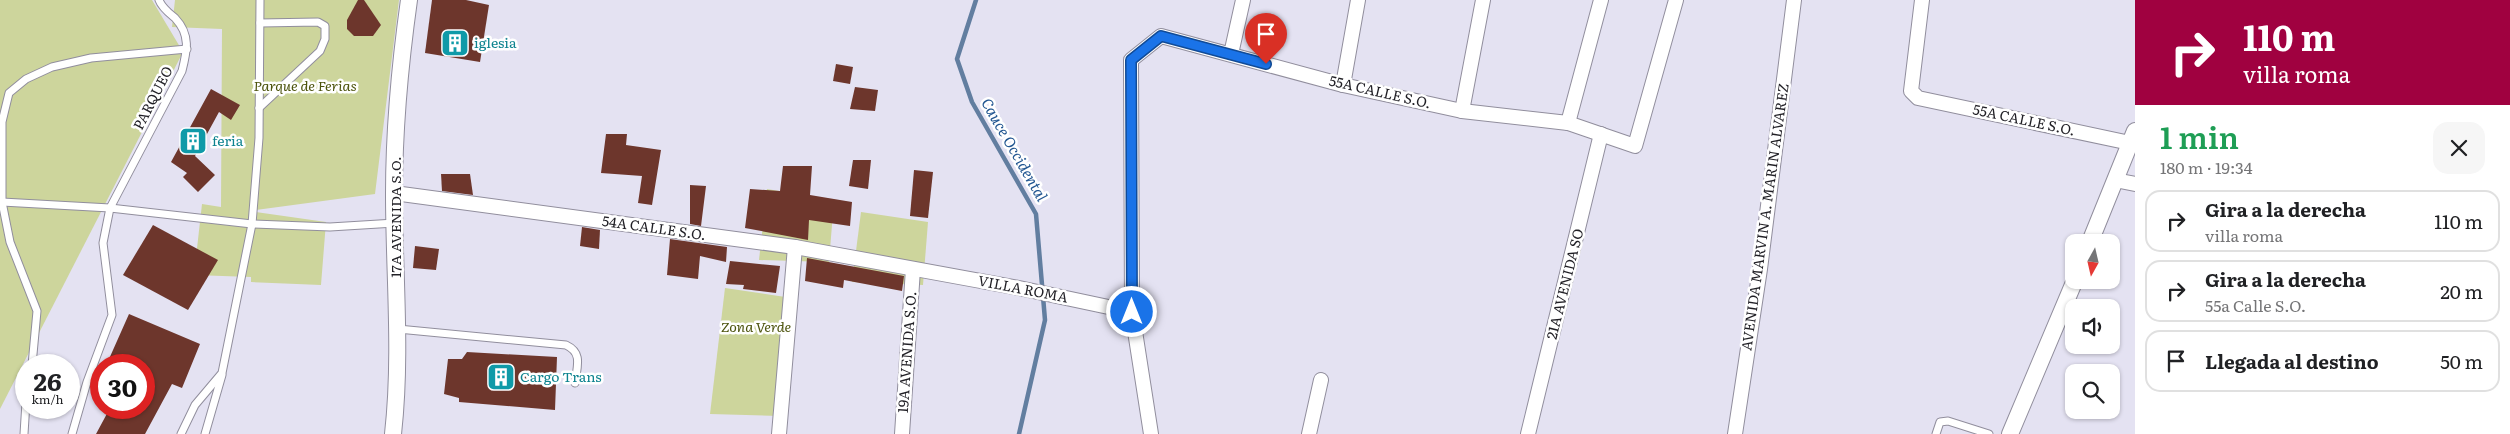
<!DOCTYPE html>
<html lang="es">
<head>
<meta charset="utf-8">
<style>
	:root { --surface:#fff; --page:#f6f6f6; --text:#202124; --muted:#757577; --line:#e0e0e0 }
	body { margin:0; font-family:Literata,serif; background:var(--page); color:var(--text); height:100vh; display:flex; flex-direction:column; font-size:19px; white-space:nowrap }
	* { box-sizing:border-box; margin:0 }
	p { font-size:16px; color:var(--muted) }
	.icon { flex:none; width:28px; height:28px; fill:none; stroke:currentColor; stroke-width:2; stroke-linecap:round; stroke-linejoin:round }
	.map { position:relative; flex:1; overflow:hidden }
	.details { display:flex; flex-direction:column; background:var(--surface); width:375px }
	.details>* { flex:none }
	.guide { background:#a00140; color:#fff; overflow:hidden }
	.needle { width:32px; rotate:188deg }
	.fabs { position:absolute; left:2065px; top:234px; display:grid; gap:10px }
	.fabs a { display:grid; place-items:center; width:55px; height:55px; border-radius:10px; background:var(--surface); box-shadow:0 1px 4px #0004; font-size:25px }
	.speed { position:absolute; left:15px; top:354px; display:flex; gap:10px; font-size:25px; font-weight:700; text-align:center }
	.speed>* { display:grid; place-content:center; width:65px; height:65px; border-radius:50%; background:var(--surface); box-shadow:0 1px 4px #0004; line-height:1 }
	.speed small { font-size:12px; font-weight:400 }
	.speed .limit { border:8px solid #d22; background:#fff; color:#111 }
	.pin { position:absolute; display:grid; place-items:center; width:42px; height:42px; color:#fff; margin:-51px -21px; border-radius:50% 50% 50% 0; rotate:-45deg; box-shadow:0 0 5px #0007 }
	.pin .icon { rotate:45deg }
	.me { position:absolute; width:55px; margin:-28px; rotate:0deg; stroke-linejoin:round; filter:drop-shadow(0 0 4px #0008) }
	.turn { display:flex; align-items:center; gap:18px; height:105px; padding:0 25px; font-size:22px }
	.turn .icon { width:65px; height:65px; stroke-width:2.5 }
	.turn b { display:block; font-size:35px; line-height:42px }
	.round { display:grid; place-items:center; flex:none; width:52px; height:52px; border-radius:15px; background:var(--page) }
	.summary { display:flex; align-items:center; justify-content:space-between; height:85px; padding:0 25px }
	h1 { font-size:30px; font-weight:600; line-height:38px; color:#1e9e55 }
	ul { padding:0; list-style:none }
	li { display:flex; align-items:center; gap:15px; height:62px; margin:0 10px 8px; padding:0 15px; border:2px solid var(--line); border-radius:15px }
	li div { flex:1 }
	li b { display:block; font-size:19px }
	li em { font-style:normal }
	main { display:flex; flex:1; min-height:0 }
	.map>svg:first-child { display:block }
	.green { fill:#cdd59c }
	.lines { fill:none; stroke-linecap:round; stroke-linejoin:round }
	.stream { stroke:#627ea0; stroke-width:4.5 }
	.building { fill:#6d362c }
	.service-casing { stroke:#918e9d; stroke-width:9 }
	.minor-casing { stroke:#918e9d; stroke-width:16 }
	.tertiary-casing { stroke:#918e9d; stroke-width:18 }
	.service { stroke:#fff; stroke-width:7 }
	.minor { stroke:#fff; stroke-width:14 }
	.tertiary { stroke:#fff; stroke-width:16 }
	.route-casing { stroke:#114b97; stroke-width:12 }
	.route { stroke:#1a73e8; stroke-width:9 }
	.labels { text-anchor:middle; stroke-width:5; stroke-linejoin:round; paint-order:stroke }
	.culture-label { font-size:14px; fill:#0d838f; stroke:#fff; text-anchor:start }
	.park-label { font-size:14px; font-style:italic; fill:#4c530c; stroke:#fff }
	.street-label { font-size:14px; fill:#201f25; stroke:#fff }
	.water-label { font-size:15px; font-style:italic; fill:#225691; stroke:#fff }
</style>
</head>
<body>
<main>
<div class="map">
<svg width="2135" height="434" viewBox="0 0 2135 434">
	<rect width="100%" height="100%" fill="#e4e2f2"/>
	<!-- green -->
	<g class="green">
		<polygon points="0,0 152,0 183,52 0,409"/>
		<polygon points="175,0 399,0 375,194 249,211 326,222 321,285 251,282 251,277 194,275 202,204 221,207 222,29 172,27"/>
		<polygon points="767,189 834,200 829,262 759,260"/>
		<polygon points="861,212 928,222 923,285 852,282"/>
		<polygon points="725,288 792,298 780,416 710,414"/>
	</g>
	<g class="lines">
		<!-- stream -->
		<polyline class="stream" points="976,0 957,59 972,102 1036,214 1045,320 1019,434"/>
	</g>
	<!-- building -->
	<g class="building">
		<polygon points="358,0 364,0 381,25 373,36 354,36 347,29 347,20"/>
		<polygon points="432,0 466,0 489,5 480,62 425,53"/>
		<polygon points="836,64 853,67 850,84 833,81"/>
		<polygon points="855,87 878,90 875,111 850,109"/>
		<polygon points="211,89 240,105 231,120 219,112 195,156 215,175 198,192 183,177 187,173 171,162"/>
		<polygon points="606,134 627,134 626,145 661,150 652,205 638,203 642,176 601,173"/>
		<polygon points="853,160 871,160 868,189 849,186"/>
		<polygon points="783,166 812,166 810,195 852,202 850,226 809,220 808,240 745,228 750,189 780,191"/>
		<polygon points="914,170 933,172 928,218 910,216"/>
		<polygon points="441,174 470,174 473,195 442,191"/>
		<polygon points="690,185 706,186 701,226 690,224"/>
		<polygon points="153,225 218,260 188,310 123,275"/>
		<polygon points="582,227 600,230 599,249 580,246"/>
		<polygon points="670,239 727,247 726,262 700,256 698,279 667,275"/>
		<polygon points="415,246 439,249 436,270 413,268"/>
		<polygon points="807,258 904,276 902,291 844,280 843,288 805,281"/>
		<polygon points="730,261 780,266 776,293 743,289 744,285 726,284"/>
		<polygon points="129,314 200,344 182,388 172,384 145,434 96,434 110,408 144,408 144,365 125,365 109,359"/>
		<polygon points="467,352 557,357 555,410 459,402 459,398 444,394 448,359 462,359"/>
	</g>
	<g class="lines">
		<defs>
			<g id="service">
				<polyline points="259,108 320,51 325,39 325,26 318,22 260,23"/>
				<polyline points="2,202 110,208 252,224 330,227 395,223"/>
				<path d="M398 329 566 345C583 353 577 366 575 383"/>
				<polyline points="32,365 37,311 10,242 2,202 2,122 9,93 26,79 52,67 91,58 187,49"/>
				<polyline points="24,434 26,402"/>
				<path d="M72 434 87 382 112 315 103 243 110 208 182 71C187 51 191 35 175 18 169 13 162 8 159 0"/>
				<polyline points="181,434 195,405 222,373 252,224 259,138 260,0"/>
				<polyline points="205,434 222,375"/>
				<polyline points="1936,434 1940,422 1948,421 1989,434"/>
			</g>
			<g id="minor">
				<polyline points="1922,0 1911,91 1918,98 2130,143"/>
				<polyline points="1231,54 1243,0"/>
				<polyline points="1343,85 1358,0"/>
				<polyline points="1462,111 1483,0"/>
				<polyline points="1568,123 1601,0"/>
				<polyline points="2115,180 2135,184"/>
				<polyline points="394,193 795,247 1019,288 1132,312"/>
				<polyline points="779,434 795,247"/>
				<polyline points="902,434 913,269"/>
				<polyline points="1151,434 1132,312 1131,60 1161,36 1343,85 1462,111 1568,123 1635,146 1676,0"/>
				<polyline points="1309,434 1321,380"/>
				<polyline points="1528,434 1601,134"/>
				<polyline points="1735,434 1760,269 1794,0"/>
			</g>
			<g id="tertiary">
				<polyline points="2090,242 2135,131"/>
				<path d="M393 434C402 354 394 274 394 194 394 129 400 64 409 0"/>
				<polyline points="2010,434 2075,280"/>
			</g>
		</defs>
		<!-- service casing -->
		<use href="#service" class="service-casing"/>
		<!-- minor casing -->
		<use href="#minor" class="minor-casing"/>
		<!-- tertiary casing -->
		<use href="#tertiary" class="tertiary-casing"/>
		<!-- service -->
		<use href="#service" class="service"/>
		<!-- minor -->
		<use href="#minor" class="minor"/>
		<!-- tertiary -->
		<use href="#tertiary" class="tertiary"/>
	</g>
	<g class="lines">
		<defs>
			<polyline id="route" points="1132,312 1131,60 1161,36 1266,64"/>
		</defs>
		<!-- route casing -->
		<use href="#route" class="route-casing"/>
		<!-- route -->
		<use href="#route" class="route"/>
	</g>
	<!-- icons -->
	<defs>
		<symbol id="building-square" viewBox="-11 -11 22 22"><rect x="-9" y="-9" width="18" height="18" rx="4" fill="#0f9aa8" stroke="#fff"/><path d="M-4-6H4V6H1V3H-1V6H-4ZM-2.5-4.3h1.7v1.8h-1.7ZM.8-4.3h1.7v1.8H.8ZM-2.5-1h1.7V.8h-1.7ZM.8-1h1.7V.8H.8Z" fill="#fff"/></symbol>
	</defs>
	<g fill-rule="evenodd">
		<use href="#building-square" x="439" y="27" width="32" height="32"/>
		<use href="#building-square" x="177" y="125" width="32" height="32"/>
		<use href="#building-square" x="485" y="361" width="32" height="32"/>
	</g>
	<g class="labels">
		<!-- culture labels -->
		<g class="culture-label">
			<text x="474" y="48">iglesia</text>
			<text x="212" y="146">feria</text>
			<text x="520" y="382">Cargo Trans</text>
		</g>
		<!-- park labels -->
		<g class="park-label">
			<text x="305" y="91">Parque de Ferias</text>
			<text x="756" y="332">Zona Verde</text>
		</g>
		<!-- street labels -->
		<g class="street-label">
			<text transform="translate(1380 92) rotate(13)" y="5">55A CALLE S.O.</text>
			<text transform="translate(153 98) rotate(-63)" y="5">PARQUEO</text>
			<text transform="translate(2024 120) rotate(12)" y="5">55A CALLE S.O.</text>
			<text transform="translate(396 217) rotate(-90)" y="5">17A AVENIDA S.O.</text>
			<text transform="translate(1765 217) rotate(-82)" y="5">AVENIDA MARVIN A. MARIN ALVAREZ</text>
			<text transform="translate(654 228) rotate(8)" y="5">54A CALLE S.O.</text>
			<text transform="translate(1565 284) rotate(-76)" y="5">21A AVENIDA SO</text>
			<text transform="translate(1023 289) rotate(11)" y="5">VILLA ROMA</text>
			<text transform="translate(907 352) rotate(-86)" y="5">19A AVENIDA S.O.</text>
		</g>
		<!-- water labels -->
		<g class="water-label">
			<text transform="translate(1014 150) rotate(60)" y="5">Cauce Occidental</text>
		</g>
	</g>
</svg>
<div class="fabs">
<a><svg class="needle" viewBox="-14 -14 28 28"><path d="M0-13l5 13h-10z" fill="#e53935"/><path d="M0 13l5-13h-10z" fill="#757577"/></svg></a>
<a><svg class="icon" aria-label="sound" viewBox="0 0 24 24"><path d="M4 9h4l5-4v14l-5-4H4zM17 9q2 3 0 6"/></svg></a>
<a><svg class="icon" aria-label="search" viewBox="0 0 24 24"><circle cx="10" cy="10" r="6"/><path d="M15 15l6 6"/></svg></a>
</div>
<div class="speed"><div>26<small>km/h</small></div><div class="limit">30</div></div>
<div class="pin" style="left:1266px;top:64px;background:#d93025"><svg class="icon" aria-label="arrive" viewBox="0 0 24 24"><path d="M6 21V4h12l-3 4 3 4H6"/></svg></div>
<svg class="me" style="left:1132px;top:312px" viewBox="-20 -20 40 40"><circle r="17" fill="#1a73e8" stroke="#fff" stroke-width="3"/><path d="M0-11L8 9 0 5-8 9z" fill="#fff"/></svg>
</div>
<section class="details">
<div class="guide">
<div class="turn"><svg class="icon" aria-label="right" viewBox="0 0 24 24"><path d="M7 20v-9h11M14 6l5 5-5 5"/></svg><div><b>110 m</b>villa roma</div></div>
</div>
<div class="summary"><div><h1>1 min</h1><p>180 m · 19:34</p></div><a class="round"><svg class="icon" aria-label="close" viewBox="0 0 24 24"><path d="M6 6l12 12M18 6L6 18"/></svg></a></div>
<ul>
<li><svg class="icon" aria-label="right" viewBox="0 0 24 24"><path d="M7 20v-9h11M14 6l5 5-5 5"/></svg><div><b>Gira a la derecha</b><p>villa roma</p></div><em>110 m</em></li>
<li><svg class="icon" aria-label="right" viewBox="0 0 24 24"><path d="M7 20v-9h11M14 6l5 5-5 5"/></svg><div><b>Gira a la derecha</b><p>55a Calle S.O.</p></div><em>20 m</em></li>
<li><svg class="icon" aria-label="arrive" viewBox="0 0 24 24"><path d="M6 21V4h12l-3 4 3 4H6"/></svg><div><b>Llegada al destino</b></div><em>50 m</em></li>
</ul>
</section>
</main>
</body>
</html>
